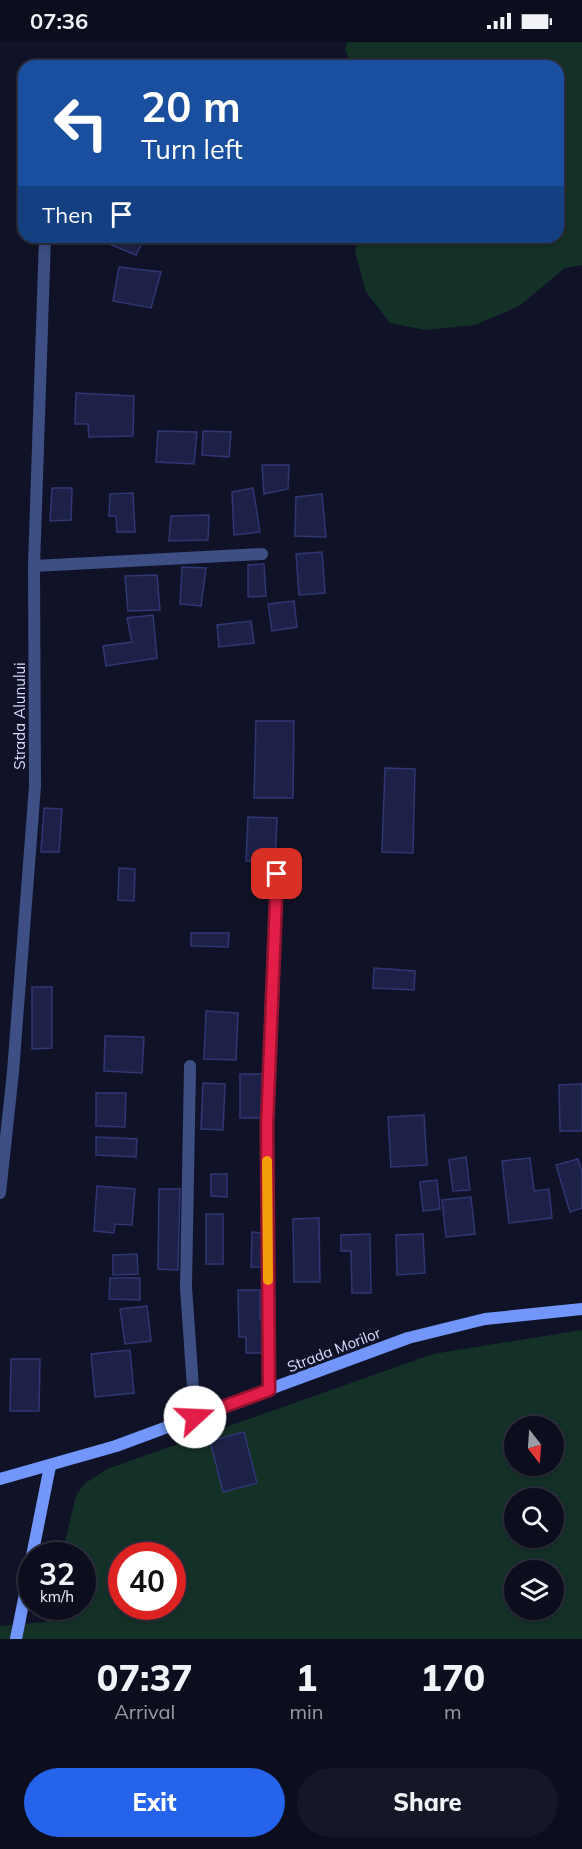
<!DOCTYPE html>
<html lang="en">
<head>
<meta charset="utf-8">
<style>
	:root { --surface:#0c0e1e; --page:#151727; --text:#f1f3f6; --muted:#9a9ca4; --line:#2c2e3c; --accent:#2563eb }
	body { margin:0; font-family:Mulish,sans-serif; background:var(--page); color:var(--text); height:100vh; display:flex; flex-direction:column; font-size:22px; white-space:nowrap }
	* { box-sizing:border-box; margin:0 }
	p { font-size:20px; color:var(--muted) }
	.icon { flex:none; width:33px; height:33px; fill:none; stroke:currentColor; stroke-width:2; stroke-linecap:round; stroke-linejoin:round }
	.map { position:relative; height:1597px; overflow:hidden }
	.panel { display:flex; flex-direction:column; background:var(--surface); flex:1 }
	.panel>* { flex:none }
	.guide { position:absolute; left:18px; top:18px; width:546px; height:183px; border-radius:18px; box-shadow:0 3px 9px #0003,0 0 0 2px var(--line); background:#1a4fa0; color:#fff; overflow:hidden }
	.needle { width:39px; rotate:163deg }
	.buttons { position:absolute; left:504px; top:1374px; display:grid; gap:12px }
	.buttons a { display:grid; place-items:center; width:60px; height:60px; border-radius:50%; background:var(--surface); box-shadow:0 3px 9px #0003,0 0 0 2px var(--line); font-size:30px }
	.speed { position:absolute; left:18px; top:1500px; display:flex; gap:12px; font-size:30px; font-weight:700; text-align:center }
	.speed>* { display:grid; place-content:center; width:78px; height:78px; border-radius:50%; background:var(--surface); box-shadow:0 3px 9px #0003,0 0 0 2px var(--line); line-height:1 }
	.speed small { font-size:15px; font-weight:400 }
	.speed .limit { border:9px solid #d22; background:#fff; color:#111 }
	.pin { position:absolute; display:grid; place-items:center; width:51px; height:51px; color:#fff; margin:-26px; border-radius:12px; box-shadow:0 3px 9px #0006 }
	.me { position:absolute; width:66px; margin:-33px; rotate:70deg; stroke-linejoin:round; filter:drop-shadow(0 0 4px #0008) }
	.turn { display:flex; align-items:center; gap:21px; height:126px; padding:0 24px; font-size:27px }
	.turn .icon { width:78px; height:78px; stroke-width:2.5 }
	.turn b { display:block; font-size:42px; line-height:51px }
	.then { display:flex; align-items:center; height:57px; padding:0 24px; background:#0003; gap:12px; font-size:22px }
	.eta { display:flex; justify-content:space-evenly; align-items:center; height:102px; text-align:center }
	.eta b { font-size:36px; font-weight:800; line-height:42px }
	.cta { display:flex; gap:12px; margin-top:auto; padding:12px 24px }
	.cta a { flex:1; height:69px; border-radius:36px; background:var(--accent); color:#fff; font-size:24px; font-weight:800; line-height:69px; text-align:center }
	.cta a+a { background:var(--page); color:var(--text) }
	.status { display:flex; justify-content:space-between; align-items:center; height:42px; padding:0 30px; background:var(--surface); direction:ltr }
	.status svg { height:16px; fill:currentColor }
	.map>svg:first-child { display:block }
	.green { fill:#143128; fill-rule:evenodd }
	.building { fill:#1d2148; stroke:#303673; stroke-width:1.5 }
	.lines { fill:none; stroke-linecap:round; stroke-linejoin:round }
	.lane { stroke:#3d4f85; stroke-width:12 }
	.street { stroke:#3d4f85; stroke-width:12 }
	.secondary { stroke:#7296fc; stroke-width:12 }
	.route-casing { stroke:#92132f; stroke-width:15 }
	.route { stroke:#e11d48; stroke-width:10 }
	.slow { stroke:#f59e0b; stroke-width:10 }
	.labels { text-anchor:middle; stroke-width:6; stroke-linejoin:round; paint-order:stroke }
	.street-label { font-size:15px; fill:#d8dffe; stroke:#101328 }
</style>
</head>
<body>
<div class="status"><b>07:36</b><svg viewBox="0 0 49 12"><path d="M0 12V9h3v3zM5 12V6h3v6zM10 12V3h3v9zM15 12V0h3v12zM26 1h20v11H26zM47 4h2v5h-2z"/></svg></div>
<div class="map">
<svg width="582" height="1597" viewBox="0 0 582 1597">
	<rect width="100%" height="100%" fill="#101328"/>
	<!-- green -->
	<g class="green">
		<polygon points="347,0 582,0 582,223 565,226 519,264 475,283 425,288 390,281 366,250 355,209 360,195 558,195 558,24 353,24 345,8"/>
		<path d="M582 1288V1597H0V1584L45 1580 49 1565 82 1564V1514L62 1513 76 1454 84 1442 107 1427 433 1312ZM514 1384H554V1424H514ZM514 1456H554V1496H514ZM122 1514H172V1564H122ZM514 1528H554V1568H514Z"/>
	</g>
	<!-- building -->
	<g class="building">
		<polygon points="92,195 145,195 136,213"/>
		<polygon points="119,225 161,230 151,266 113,259"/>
		<polygon points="76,351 134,354 133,394 89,395 88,382 75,382"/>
		<polygon points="158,389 197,390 194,422 156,420"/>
		<polygon points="203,389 231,390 229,415 202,413"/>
		<polygon points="262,423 289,423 288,447 264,452"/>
		<polygon points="52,446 72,446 71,478 50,479"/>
		<polygon points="253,446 260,490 234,493 232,450"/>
		<polygon points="133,451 135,490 117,490 116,474 109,474 110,452"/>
		<polygon points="322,452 326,495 295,494 296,455"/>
		<polygon points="209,473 208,498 169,499 171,474"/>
		<polygon points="322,510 325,551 299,553 296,512"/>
		<polygon points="264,522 266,554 248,555 248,523"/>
		<polygon points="182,525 206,526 201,564 180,562"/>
		<polygon points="157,533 160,568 128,569 125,534"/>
		<polygon points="294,559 297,585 272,589 268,562"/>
		<polygon points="153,573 157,616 106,624 103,604 132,600 127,576"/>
		<polygon points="251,579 254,601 219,605 217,583"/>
		<polygon points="256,679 294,679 293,756 254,756"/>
		<polygon points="385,726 415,727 413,811 382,810"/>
		<polygon points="44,766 62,767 59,810 41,810"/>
		<polygon points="248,775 277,776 275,820 246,819"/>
		<polygon points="119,826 135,827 134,859 118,858"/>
		<polygon points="191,891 229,891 228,905 191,904"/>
		<polygon points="374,926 415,929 414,948 373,946"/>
		<polygon points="32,945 52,945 52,1006 32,1007"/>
		<polygon points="206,969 238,971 236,1018 204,1017"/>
		<polygon points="105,994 144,995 142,1031 104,1029"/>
		<rect x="240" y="1032" width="22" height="44"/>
		<polygon points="203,1041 225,1042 223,1088 201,1087"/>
		<polygon points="582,1042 582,1089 560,1089 559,1043"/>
		<polygon points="96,1051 126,1051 125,1085 96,1084"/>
		<polygon points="424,1073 427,1123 391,1125 388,1075"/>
		<polygon points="96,1095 137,1097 136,1115 96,1113"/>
		<polygon points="466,1115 470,1148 453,1149 449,1118"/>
		<polygon points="530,1116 534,1149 549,1147 552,1176 509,1181 502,1119"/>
		<polygon points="578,1117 582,1130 582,1166 570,1170 556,1123"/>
		<polygon points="211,1132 227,1132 227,1155 211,1154"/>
		<polygon points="437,1138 440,1167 423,1169 420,1140"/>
		<polygon points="97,1144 135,1147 132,1183 115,1182 114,1191 94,1189"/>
		<polygon points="159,1147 180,1147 178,1228 158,1227"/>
		<polygon points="471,1155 475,1192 446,1195 442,1158"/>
		<rect x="206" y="1172" width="17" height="50"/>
		<polygon points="319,1176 320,1240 294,1240 293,1177"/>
		<polygon points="252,1190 264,1191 263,1225 251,1225"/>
		<polygon points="370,1192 371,1251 352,1251 351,1209 341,1209 341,1193"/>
		<polygon points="423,1192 425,1231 397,1233 396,1193"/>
		<polygon points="137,1212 138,1232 113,1233 113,1213"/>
		<polygon points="110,1236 140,1236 140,1258 109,1257"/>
		<polygon points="238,1248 260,1248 260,1277 265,1277 266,1311 246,1311 246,1295 239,1295"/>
		<polygon points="147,1264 151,1299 125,1302 120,1267"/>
		<polygon points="130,1308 134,1351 95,1355 91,1312"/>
		<polygon points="11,1317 40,1317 39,1369 10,1369"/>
		<polygon points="244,1390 257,1441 223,1450 210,1399"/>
	</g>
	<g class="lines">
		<!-- lane -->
		<polyline class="lane" points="34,524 262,512"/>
		<!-- street -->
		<g class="street">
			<polyline points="190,1024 186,1245 195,1375"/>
			<polyline points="0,1151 13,1030 35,744 34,524 45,195"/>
			<polyline points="269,1348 267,1084 277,832"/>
		</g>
		<!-- secondary -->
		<g class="secondary">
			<polyline points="0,1437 116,1404 408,1296 485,1277 582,1267"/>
			<polyline points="32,1514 50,1424"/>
			<polyline points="16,1597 32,1517"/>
		</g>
	</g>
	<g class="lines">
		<defs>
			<polyline id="route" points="195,1375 269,1348 267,1084 277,832"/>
		</defs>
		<!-- route casing -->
		<use href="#route" class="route-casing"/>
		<!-- route -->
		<use href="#route" class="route"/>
		<!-- slow -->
		<polyline class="slow" points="267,1119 268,1238"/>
	</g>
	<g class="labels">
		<!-- street labels -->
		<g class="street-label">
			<text transform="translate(20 674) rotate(-90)" y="5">Strada Alunului</text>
			<text transform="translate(334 1308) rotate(-21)" y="5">Strada Morilor</text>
		</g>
	</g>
</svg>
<div class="buttons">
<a><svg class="needle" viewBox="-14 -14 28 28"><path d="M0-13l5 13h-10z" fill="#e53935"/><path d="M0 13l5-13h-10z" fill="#9a9ca4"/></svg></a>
<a><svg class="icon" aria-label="search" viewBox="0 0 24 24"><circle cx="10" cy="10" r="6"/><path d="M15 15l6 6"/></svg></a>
<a><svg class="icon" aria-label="layers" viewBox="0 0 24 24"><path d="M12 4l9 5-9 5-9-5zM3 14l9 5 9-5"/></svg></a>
</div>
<div class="speed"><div>32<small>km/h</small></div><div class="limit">40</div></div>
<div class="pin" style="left:277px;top:832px;background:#d93025"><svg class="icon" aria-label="arrive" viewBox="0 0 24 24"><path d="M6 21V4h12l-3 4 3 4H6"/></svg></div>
<svg class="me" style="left:195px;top:1375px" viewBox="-20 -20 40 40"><circle r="19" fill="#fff"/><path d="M0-13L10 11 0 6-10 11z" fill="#e11d48"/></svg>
<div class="guide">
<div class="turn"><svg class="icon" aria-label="left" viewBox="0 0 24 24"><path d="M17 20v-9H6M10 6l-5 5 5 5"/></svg><div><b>20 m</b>Turn left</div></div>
<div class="then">Then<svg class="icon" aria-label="arrive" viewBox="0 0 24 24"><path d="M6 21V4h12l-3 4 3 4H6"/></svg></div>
</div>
</div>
<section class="panel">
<div class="eta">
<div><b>07:37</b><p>Arrival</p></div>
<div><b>1</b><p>min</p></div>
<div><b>170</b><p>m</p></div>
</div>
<div class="cta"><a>Exit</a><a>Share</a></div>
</section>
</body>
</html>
